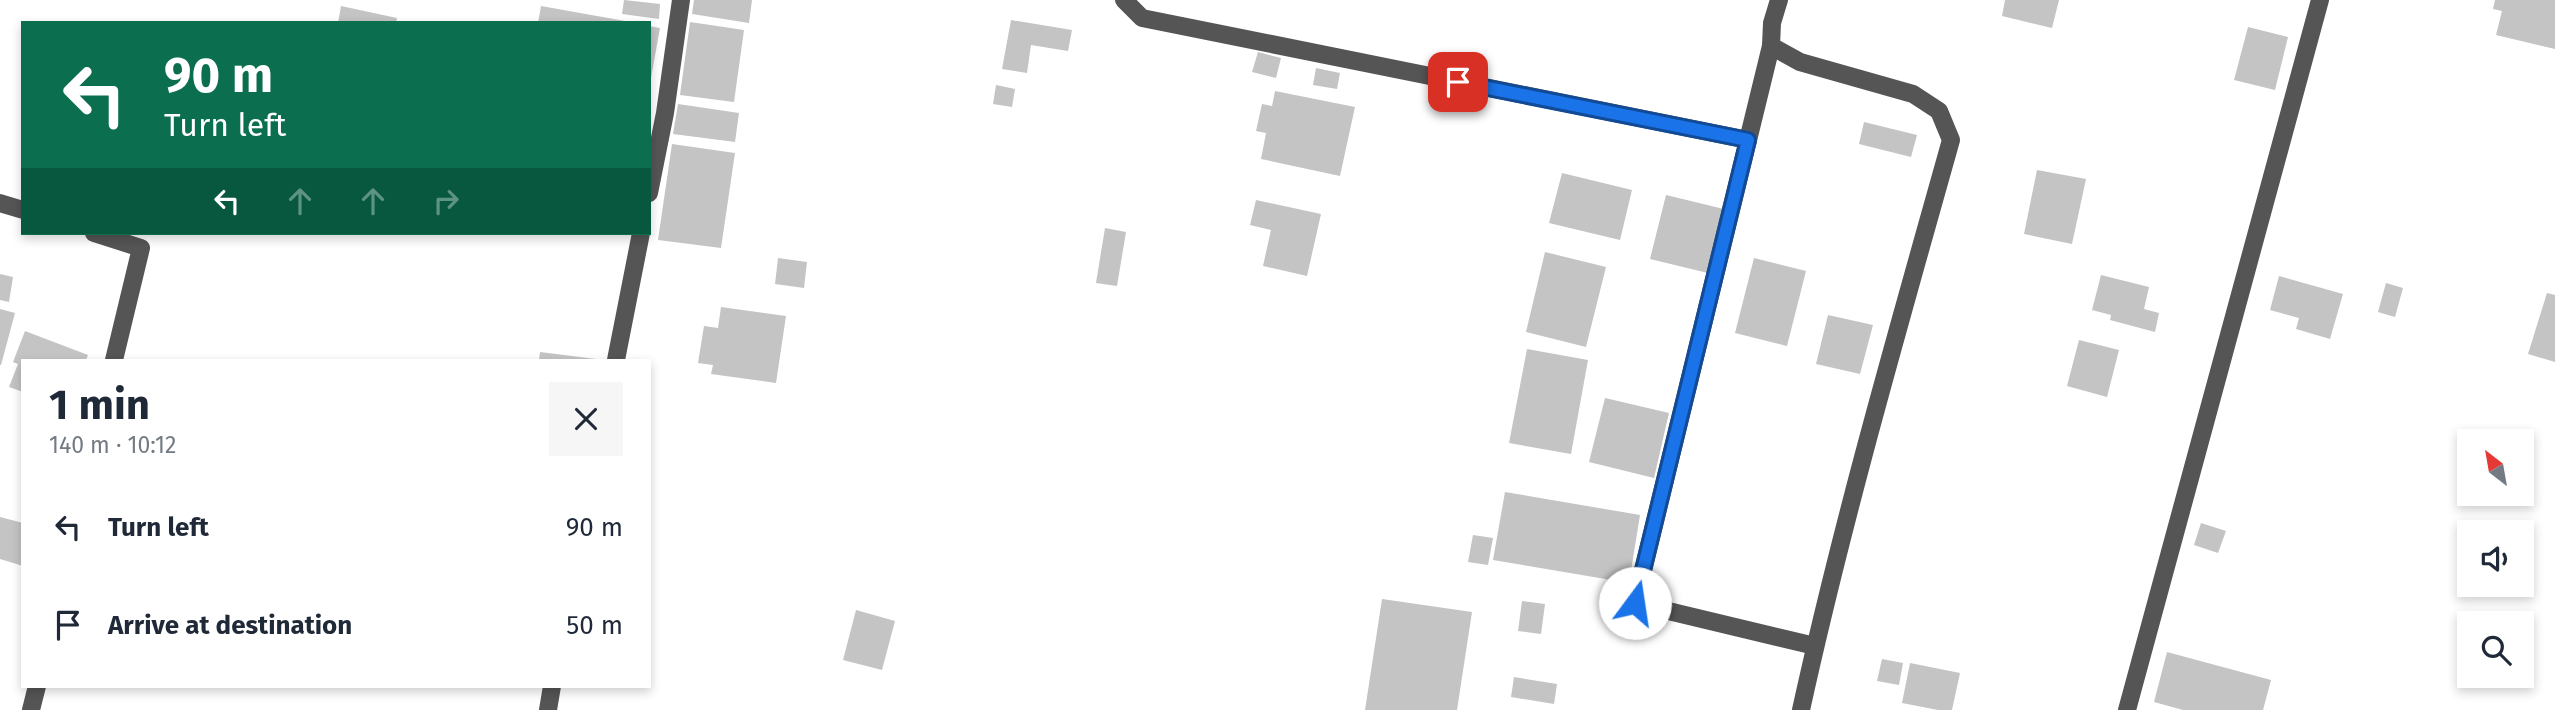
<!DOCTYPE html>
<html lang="en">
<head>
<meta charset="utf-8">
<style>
	:root { --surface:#fff; --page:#f6f6f7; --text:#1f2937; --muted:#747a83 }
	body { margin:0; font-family:"Fira Sans",sans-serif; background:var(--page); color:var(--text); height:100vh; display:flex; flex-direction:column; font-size:26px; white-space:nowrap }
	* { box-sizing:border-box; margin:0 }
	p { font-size:23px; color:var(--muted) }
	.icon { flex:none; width:38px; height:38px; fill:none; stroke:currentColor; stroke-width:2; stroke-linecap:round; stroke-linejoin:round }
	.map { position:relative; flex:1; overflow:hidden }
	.drawer { position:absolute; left:21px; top:359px; width:630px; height:329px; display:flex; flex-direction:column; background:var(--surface); border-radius:0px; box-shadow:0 4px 10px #0003 }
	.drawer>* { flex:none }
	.guide { position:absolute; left:21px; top:21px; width:630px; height:214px; border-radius:0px; box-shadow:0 4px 10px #0003; background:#0b6e4f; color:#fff; overflow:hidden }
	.needle { width:46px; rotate:329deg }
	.controls { position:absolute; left:2457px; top:429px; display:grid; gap:14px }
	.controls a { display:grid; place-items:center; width:77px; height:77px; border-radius:0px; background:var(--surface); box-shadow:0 4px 10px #0003; font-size:35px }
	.pin { position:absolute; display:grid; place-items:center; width:60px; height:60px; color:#fff; margin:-30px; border-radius:14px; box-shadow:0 4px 10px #0006 }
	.me { position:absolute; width:77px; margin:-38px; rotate:14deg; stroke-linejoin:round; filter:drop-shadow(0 0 5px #0008) }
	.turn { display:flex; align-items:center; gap:24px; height:147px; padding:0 28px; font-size:32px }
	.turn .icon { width:91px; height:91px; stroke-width:2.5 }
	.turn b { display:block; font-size:49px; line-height:60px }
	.lanes { display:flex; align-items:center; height:66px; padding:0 28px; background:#0003; justify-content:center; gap:35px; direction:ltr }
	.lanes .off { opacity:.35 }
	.round { display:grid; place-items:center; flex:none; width:74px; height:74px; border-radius:0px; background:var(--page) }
	.head { display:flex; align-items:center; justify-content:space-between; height:119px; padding:0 28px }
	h1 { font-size:42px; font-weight:700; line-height:52px }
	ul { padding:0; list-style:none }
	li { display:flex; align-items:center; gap:21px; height:98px; padding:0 28px }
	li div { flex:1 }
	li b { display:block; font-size:26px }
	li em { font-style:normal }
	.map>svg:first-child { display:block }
	.building { fill:#c4c4c4 }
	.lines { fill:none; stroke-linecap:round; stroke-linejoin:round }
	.minor { stroke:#555; stroke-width:18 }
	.route-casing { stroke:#114b97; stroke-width:18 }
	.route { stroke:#1a73e8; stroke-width:12 }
</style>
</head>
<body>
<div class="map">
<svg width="2555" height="710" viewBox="0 0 2555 710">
	<rect width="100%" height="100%" fill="#fff"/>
	<!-- building -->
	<g class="building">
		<polygon points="624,0 660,4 659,19 622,14"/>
		<polygon points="694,0 752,0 749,23 692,14"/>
		<polygon points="2005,0 2059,0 2052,28 2002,16"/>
		<polygon points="2495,0 2555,0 2555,49 2496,35 2502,11 2493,9"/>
		<polygon points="341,6 397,18 396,23 338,23"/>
		<polygon points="541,6 625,21 625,23 538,23"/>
		<polygon points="1011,20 1072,30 1068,51 1031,45 1027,73 1002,69"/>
		<polygon points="690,22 744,30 734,102 680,95"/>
		<polygon points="649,26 660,28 651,78 649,78"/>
		<polygon points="2248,27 2288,37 2275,90 2234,80"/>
		<polygon points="1258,52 1281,58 1276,78 1252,72"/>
		<polygon points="1316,68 1340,73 1337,89 1313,85"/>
		<polygon points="996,85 1015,89 1012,107 993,104"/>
		<polygon points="1275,91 1355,107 1340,176 1261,159 1266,133 1256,131 1262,104 1272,106"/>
		<polygon points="678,104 739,113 735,142 673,134"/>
		<polygon points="1864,122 1917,135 1911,157 1859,144"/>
		<polygon points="672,144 735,153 721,248 658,240"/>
		<polygon points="2037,170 2086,179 2072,244 2024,234"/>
		<polygon points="1562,173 1632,190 1620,240 1549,223"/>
		<polygon points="1666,195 1728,210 1712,274 1650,259"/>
		<polygon points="1256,200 1321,214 1307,276 1263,266 1271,230 1250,225"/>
		<polygon points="1105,228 1126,232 1117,286 1096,283"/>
		<polygon points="1545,252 1606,267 1586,347 1526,332"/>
		<polygon points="778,258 807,262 804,288 775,284"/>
		<polygon points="1754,258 1806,271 1787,346 1735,333"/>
		<polygon points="0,274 13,277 9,302 0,300"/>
		<polygon points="2101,275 2149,287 2144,309 2159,313 2155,332 2110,320 2111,315 2092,310"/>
		<polygon points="2279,276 2343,294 2330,339 2296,329 2299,318 2270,310"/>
		<polygon points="2386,283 2403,288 2395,317 2378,312"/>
		<polygon points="2547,293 2555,295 2555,362 2528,354"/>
		<polygon points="721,307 786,316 776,383 711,374 713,365 698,363 704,326 718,328"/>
		<polygon points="0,309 15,313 1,365 0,365"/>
		<polygon points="1828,315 1873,325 1860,374 1816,364"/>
		<polygon points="25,331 88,355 86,360 23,360 23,392 9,387 18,364 13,362"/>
		<polygon points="2079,340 2119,350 2107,397 2067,386"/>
		<polygon points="1527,349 1588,360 1571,454 1509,443"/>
		<polygon points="540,352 596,359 596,360 539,360"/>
		<polygon points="1605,398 1669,413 1654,478 1589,462"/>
		<polygon points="1505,492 1640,515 1629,583 1493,560"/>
		<polygon points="0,517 23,523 23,566 0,559"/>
		<polygon points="2201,523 2226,531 2218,553 2194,545"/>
		<polygon points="1473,535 1493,538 1488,565 1468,562"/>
		<polygon points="1382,599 1472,612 1457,710 1365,710"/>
		<polygon points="1522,601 1545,604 1541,634 1518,631"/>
		<polygon points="856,610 895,621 882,670 843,660"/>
		<polygon points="2167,652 2271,680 2263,710 2183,710 2154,702"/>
		<polygon points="1882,659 1903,663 1899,685 1877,681"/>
		<polygon points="1910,663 1960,673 1952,710 1938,710 1902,703"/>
		<polygon points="1514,677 1557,684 1554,704 1511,697"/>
	</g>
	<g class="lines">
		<!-- minor -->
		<g class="minor">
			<polyline points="1124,0 1142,18 1748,140"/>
			<path d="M1779 0 1772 23 1771 46 1800 62 1913 94 1939 111 1951 140C1898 329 1843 519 1801 710"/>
			<polyline points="1771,46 1635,603 1815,646"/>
			<polyline points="649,193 665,113 681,0"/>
			<polyline points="0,203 23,210"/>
			<polyline points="94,233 141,248 114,360"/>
			<polyline points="616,360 641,233"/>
			<polyline points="31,710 37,686"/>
			<polyline points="548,710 552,686"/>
			<polyline points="2127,710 2320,0"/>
		</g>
	</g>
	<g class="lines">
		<defs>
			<polyline id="route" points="1458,82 1748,140 1635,603"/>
		</defs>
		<!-- route casing -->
		<use href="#route" class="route-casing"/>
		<!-- route -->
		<use href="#route" class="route"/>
	</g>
</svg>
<div class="controls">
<a><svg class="needle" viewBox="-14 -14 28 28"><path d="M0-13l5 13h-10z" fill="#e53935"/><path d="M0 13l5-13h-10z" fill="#747a83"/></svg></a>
<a><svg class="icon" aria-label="sound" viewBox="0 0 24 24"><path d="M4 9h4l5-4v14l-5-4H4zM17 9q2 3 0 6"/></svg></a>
<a><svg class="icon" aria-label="search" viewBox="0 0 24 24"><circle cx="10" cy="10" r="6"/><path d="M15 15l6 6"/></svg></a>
</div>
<div class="pin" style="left:1458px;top:82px;background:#d93025"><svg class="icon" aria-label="arrive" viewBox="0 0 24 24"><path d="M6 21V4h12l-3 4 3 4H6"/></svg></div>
<svg class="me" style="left:1635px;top:603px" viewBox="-20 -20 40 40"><circle r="19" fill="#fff"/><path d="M0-13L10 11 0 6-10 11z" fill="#1a73e8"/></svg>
<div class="guide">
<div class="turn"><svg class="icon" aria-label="left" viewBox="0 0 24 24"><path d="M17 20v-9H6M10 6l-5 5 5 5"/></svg><div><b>90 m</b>Turn left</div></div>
<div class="lanes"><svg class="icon" aria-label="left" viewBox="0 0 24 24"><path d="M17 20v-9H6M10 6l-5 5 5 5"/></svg><svg class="icon off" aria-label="ahead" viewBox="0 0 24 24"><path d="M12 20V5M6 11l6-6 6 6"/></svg><svg class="icon off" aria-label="ahead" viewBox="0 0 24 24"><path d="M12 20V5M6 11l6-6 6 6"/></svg><svg class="icon off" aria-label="right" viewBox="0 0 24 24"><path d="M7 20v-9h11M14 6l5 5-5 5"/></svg></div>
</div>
<section class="drawer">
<div class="head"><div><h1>1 min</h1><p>140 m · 10:12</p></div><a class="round"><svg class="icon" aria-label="close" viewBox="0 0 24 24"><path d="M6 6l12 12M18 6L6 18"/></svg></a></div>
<ul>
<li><svg class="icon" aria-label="left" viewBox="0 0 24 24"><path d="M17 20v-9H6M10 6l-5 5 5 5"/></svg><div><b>Turn left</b></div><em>90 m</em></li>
<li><svg class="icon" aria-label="arrive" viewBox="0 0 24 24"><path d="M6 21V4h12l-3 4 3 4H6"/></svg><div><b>Arrive at destination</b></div><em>50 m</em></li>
</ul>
</section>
</div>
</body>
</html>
